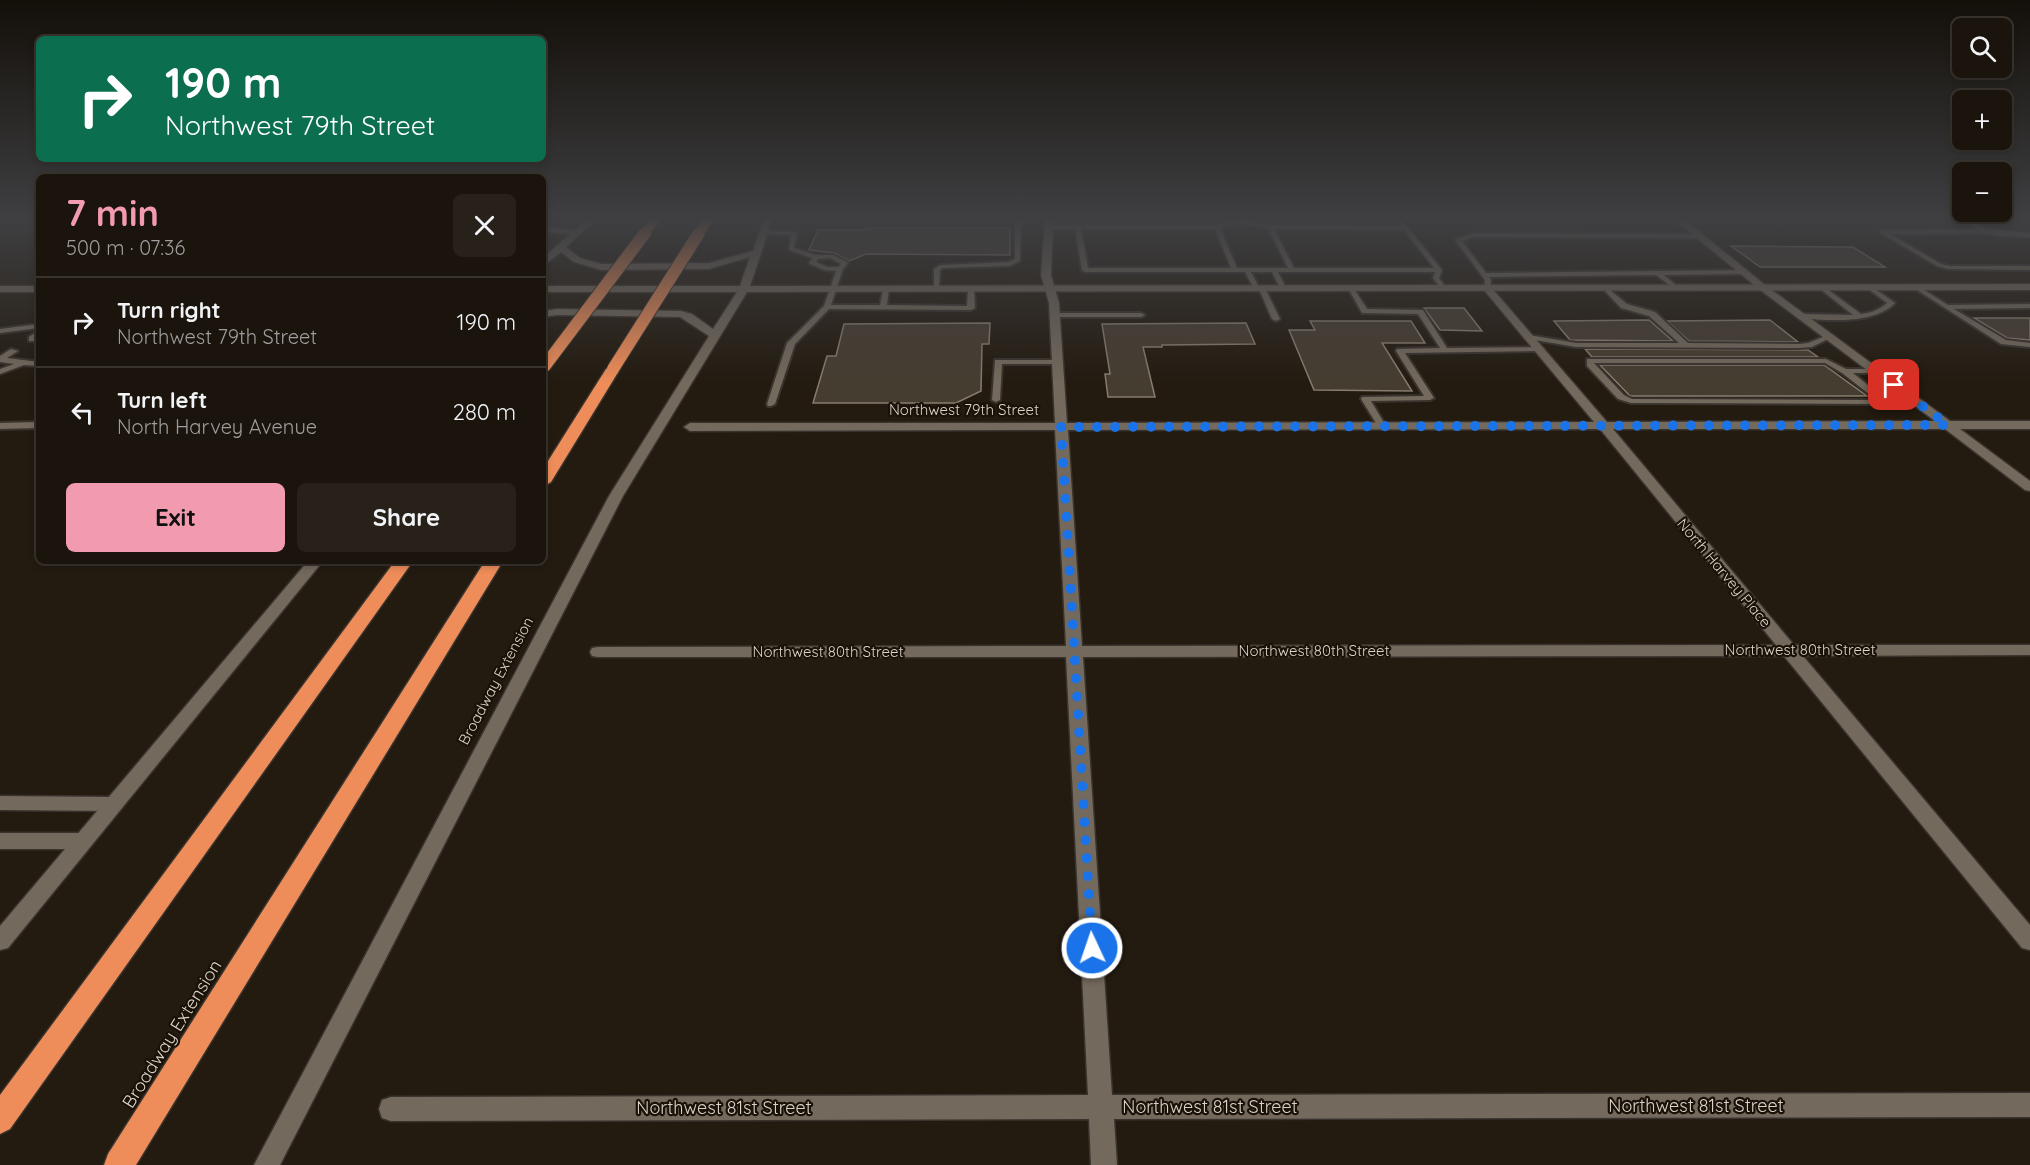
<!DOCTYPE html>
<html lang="en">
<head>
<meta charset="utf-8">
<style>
	:root { --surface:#1a140c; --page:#27211a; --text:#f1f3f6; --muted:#9f9e9d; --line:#38332d; --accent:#f29aae }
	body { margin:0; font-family:Quicksand,sans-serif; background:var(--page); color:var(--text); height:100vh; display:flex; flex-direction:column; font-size:22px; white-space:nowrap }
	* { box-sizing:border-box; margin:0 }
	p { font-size:20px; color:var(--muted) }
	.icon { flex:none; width:33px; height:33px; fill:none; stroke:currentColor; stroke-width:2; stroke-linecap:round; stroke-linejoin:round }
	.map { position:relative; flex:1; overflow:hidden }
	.drawer { position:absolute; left:36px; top:174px; width:510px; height:390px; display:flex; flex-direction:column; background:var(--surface); border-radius:9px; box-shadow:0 3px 9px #0003,0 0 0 2px var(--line) }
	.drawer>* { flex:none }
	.hud { position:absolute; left:36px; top:36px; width:510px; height:126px; border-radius:9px; box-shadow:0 3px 9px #0003,0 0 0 2px var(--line); background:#0b6e4f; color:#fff; overflow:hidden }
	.buttons { position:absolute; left:1952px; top:18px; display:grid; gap:12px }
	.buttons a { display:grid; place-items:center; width:60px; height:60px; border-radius:9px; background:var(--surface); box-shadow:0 3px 9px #0003,0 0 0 2px var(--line); font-size:30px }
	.pin { position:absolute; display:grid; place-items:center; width:51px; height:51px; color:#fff; margin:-26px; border-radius:12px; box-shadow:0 3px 9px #0006 }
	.me { position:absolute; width:66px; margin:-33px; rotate:357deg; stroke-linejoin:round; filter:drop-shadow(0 0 4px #0008) }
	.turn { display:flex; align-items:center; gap:21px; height:126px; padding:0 30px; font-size:27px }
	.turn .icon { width:78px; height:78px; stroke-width:2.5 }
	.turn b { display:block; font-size:42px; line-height:51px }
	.round { display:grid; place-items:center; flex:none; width:63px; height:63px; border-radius:9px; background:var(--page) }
	.overview { display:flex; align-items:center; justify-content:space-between; height:102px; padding:0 30px }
	h1 { font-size:36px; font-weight:700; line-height:45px; color:var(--accent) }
	.action { display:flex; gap:12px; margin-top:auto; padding:12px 30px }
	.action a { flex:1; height:69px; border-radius:9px; background:var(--accent); color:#111; font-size:24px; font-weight:700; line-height:69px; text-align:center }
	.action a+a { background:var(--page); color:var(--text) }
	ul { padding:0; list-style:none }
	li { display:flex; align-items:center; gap:18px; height:90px; padding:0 30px; border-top:2px solid var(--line) }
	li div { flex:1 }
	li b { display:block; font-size:22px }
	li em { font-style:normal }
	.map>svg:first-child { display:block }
	.building { fill:#463d31; stroke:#877c6f; stroke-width:1.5 }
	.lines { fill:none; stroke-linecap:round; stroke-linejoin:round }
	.lane-casing { stroke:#39332e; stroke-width:4 }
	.street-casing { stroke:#39332e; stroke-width:3 }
	.secondary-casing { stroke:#39332e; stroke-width:3 }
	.highway-casing { stroke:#39332e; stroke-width:3 }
	.lane { fill:#73695c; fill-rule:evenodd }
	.street { fill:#73695c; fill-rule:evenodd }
	.secondary { fill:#73695c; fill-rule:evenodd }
	.highway { fill:#ee8d5a; fill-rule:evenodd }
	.highway-bridge-casing { stroke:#39332e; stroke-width:14; stroke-linecap:butt }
	.highway-bridge { stroke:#ee8d5a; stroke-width:12 }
	.route { stroke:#1a73e8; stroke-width:10; stroke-dasharray:0 18 }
	.labels { text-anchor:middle; stroke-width:4.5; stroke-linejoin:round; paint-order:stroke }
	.street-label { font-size:15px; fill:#d9d3cc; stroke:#1a1207 }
	.near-street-label { font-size:18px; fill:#d9d3cc; stroke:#1a1207 }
</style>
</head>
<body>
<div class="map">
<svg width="2030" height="1165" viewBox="0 0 2030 1165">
	<rect width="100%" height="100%" fill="#231b10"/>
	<!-- building -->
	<g class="building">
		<polygon points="866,228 1010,228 1010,255 866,254 849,261 834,253 809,250 818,230 865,230"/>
		<polygon points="1731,246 1853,247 1885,267 1760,267"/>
		<polygon points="1424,308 1464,308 1482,331 1440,330"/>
		<polygon points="1974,318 2030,318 2030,340 2007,338"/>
		<polygon points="1649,320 1673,341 1570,340 1554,321"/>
		<polygon points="1770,320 1798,342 1689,341 1667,321"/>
		<polygon points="1310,321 1411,321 1425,343 1382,343 1412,391 1314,390 1289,330 1315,330"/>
		<polygon points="990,323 989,344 982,344 981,391 956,403 813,403 827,356 836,356 844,324"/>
		<polygon points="1246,323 1255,344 1162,345 1162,347 1143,347 1155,397 1108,397 1105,374 1110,374 1102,324"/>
		<polygon points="1585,349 1808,350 1818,357 1592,357"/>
		<polygon points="1600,365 1824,365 1867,396 1630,396"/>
	</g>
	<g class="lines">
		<defs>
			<g id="lane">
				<polygon points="1015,220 1021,220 1020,261 1009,266 943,268 940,270 939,288 934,289 934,269 940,265 1008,262 1015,259"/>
				<path d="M1237 220 1250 221 1270 225 1401 226 1396 220H1402L1442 270 1439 278 1446 288 1441 289 1433 278 1435 272H1278L1286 288 1283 290 1280 288 1272 272H1251L1259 287 1262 286 1265 288 1280 319 1276 321 1272 319 1259 289H1254L1245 272H1085L1082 270 1075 229H1049L1046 227 1049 225H1216ZM1244 224 1268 228 1288 268H1237L1220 228 1230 225ZM1081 229H1215L1231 268H1088ZM1274 229 1404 230 1434 268H1294Z"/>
				<polygon points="1963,220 1971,220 1987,229 2030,233 2030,237 2003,236 1985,233 1890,234 1941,264 1950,266 2030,266 2030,270 1948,269 1937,266 1879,232 1882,230 1977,229"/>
				<polygon points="543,228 578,230 581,232 578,234 543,232"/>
				<path d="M764 231 797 232 794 248 816 255H833L847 262 848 263 843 269 831 305H880L883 289 886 287 889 289 887 305 967 306 968 288 971 286 974 288 975 308 971 310 829 309 795 344 775 404 771 406H768L767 404 787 343 824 306 836 271 824 270 810 264 809 263 812 258 789 250 791 235 762 234V232ZM830 258 841 264 838 267H827L816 262 818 259Z"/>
				<polygon points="1473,233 1701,234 1704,236 1701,238 1474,237 1462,241 1486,273 1746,270 1749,272 1746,274 1664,275 1678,287 1679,288 1676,290 1656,275 1489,277 1491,280 1490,288 1487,290 1484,288 1485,280 1455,240"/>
				<polygon points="1605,286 1627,304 1655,312 1688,343 1799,344 1808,343 1830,334 1834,336 1812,347 1799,348 1576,347 1529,339 1525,337 1529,335 1576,343 1679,343 1649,316 1621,308 1603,289 1602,288"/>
				<path d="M1819 286H1823L1861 314C1871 313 1879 310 1887 303L1867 288V286H1871L1895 303C1875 324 1828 321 1801 318V314H1804L1853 315 1819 288Z"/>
				<polygon points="1914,286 1918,286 1948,305 2030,304 2030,308 1954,309 2006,340 2030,343 2030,347 2001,344 1914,288"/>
				<polygon points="1349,287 1353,287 1367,309 1423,310 1447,348 1540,347 1544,349 1540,351 1405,353 1434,398 1430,400 1371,401 1386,426 1385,428 1379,428 1361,399 1362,397 1424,396 1396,351 1397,349 1440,348 1418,314 1362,313 1348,288"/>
				<polygon points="1052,313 1141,313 1145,315 1141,317 1052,317"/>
				<polygon points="39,324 39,328 0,333 0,329"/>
				<polygon points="36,332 39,332 39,337 35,341 29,341 29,337"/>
				<polygon points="11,349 18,351 7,358 39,362 39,366 24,365 0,374 0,369 14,364 0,362 0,356"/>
				<path d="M1587 359H1826L1846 369H1879V373H1853L1884 398 1873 404 1631 403 1618 399 1587 366ZM1825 363 1842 373 1874 398 1871 400 1632 399 1624 395 1594 363Z"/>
				<polygon points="995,360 1057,360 1061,362 1057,364 1002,364 1000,400 996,402 992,400"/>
				<polygon points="39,422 39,428 0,429 0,423"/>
			</g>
			<g id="street">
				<path d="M1045 220H1053L1051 275 1059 303 1067 423 1594 422 1484 290V286H1490L1607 422 1935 421 1759 289 1675 220H1685L1765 285 1950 421H2030V429H1960L2030 481V491L2025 490 1945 429H1613L1794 645H2030V655L1803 656 2030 925V950L2022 948 1784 656 1083 657 1112 1095 2030 1093V1117L1114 1119 1117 1165H1091L1089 1119 391 1121 382 1118 379 1109 382 1100 391 1097 1088 1095 1066 657H598L592 656 590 652 592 648 598 647 1066 646 1055 430 690 431 684 427 690 423H1055L1049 303 1041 275ZM1600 429 1776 645 1082 646 1068 430Z"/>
				<polygon points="0,796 114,797 121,799 123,804 121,809 114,811 0,810"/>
				<polygon points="0,833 83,833 90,835 93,841 90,847 83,849 0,849"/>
			</g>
			<g id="secondary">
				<polygon points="586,220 595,220 566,247 580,258 601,264 709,263 753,251 764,220 772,220 750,286 2030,284 2030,290 747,292 623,496 280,1165 254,1165 609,496 709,336 680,317 557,315 543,317 543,311 557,309 681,311 692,314 713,329 737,292 543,292 543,286 740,286 750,257 709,269 601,270 574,262 561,252 543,266 543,258"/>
				<rect x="0" y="286" width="39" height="6"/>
				<polygon points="308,561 323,561 8,948 0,950 0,926"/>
			</g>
			<g id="highway">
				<polygon points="649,220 660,220 649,235 641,235 640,233"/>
				<polygon points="703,220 713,220 703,235 695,235 694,233"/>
				<polygon points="613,365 620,369 551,482 543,487 543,469 606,369"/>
				<polygon points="395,561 413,561 10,1129 0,1134 0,1095"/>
				<polygon points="485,561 503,561 136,1165 104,1165 108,1154"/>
			</g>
		</defs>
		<!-- lane casing -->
		<use href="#lane" class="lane-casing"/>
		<!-- street casing -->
		<use href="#street" class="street-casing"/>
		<!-- secondary casing -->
		<use href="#secondary" class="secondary-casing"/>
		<!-- highway casing -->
		<use href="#highway" class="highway-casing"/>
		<!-- lane -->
		<use href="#lane" class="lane"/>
		<!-- street -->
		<use href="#street" class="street"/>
		<!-- secondary -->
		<use href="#secondary" class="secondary"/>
		<!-- highway -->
		<use href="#highway" class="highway"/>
		<defs>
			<g id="highway-bridge">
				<polyline points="544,367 645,233"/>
				<polyline points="613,369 699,233"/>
			</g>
		</defs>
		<!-- highway-bridge casing -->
		<use href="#highway-bridge" class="highway-bridge-casing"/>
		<!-- highway-bridge -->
		<use href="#highway-bridge" class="highway-bridge"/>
	</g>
	<!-- sky -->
	<linearGradient id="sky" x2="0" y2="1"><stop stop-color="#130f09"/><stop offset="0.57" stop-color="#3f3f42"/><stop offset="1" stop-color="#3f3f42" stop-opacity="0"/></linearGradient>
	<rect width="2030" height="383" fill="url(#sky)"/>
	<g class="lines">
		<!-- route -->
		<polyline class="route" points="1092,948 1061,427 1948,425 1894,385"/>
	</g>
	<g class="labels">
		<!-- street labels -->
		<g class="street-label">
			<text x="964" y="415">Northwest 79th Street</text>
			<text transform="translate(1724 573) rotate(50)" y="5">North Harvey Place</text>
			<text x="1800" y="655">Northwest 80th Street</text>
			<text x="1314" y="656">Northwest 80th Street</text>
			<text x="828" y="657">Northwest 80th Street</text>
			<text transform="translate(496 681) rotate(-62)" y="5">Broadway Extension</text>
		</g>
		<!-- near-street labels -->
		<g class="near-street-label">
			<text transform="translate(172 1034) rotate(-58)" y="6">Broadway Extension</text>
			<text x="1696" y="1112">Northwest 81st Street</text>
			<text x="1210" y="1113">Northwest 81st Street</text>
			<text x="724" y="1114">Northwest 81st Street</text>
		</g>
	</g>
</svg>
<div class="buttons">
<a><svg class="icon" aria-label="search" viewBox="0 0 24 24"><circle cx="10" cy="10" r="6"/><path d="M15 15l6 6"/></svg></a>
<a>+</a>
<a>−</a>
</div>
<div class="pin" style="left:1894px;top:385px;background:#d93025"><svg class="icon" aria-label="arrive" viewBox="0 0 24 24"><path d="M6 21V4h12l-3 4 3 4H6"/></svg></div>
<svg class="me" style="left:1092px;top:948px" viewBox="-20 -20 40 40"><circle r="17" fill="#1a73e8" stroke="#fff" stroke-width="3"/><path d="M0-11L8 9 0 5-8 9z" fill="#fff"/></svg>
<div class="hud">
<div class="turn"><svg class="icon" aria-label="right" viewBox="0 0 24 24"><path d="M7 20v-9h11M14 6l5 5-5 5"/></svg><div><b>190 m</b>Northwest 79th Street</div></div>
</div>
<section class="drawer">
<div class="overview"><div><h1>7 min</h1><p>500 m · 07:36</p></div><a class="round"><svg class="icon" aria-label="close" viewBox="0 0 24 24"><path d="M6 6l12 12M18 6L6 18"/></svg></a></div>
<ul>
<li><svg class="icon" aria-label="right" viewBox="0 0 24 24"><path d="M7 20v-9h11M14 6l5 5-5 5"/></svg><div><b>Turn right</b><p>Northwest 79th Street</p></div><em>190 m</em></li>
<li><svg class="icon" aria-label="left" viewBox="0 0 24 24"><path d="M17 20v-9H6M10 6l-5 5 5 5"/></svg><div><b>Turn left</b><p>North Harvey Avenue</p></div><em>280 m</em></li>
</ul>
<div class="action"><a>Exit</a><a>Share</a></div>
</section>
</div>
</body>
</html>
